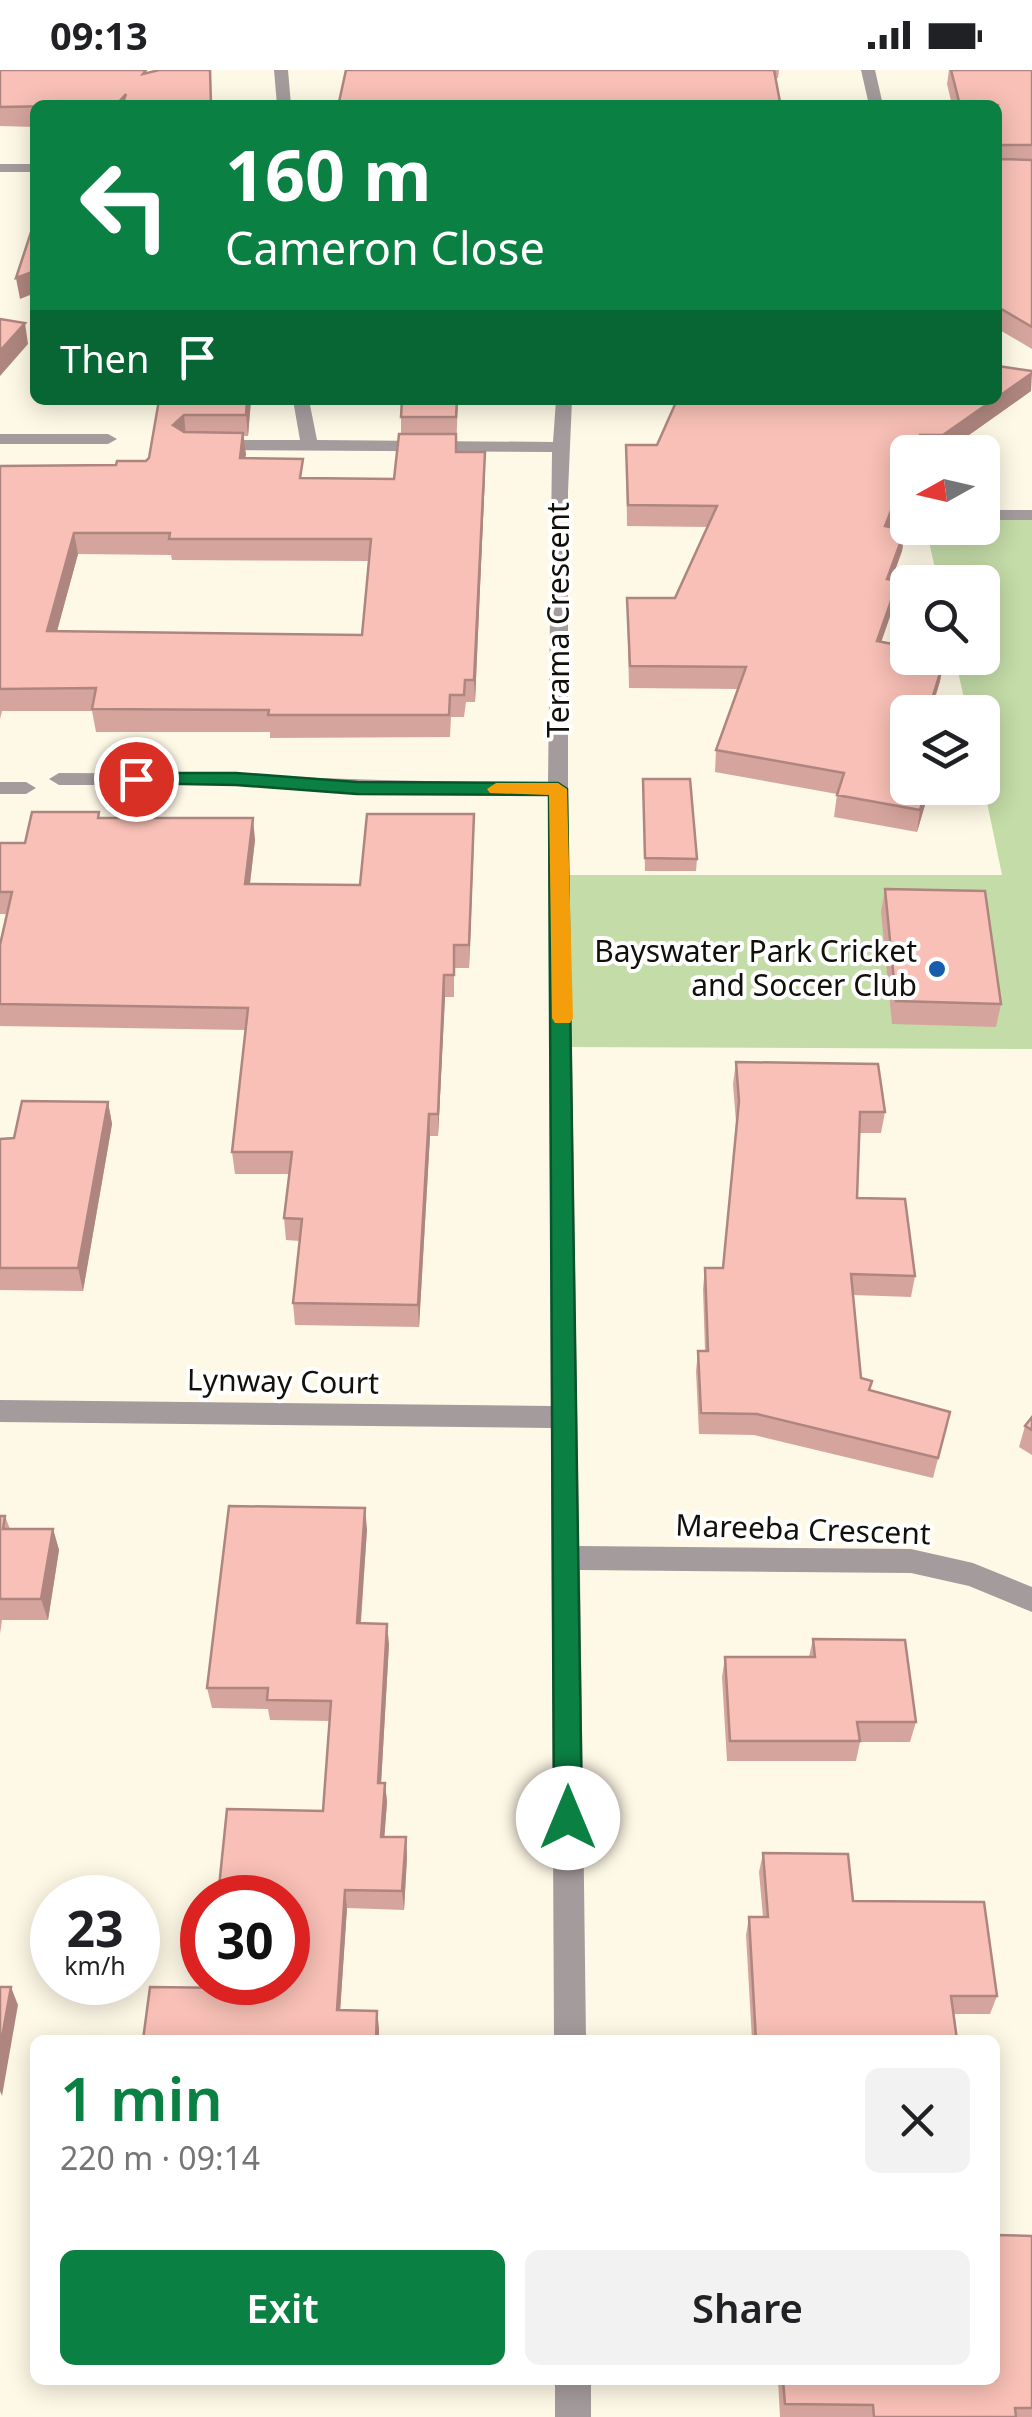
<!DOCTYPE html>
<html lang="en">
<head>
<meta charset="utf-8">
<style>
	:root { --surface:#fff; --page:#f2f2f2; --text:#202124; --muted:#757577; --accent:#0b8043 }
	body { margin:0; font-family:"Noto Sans",sans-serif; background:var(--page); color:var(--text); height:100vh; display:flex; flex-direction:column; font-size:38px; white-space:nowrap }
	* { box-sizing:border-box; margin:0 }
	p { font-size:32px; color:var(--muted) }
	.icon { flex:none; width:55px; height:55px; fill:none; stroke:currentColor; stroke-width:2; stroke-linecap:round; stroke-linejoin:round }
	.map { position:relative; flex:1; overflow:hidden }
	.side { position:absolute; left:30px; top:1965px; width:970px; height:350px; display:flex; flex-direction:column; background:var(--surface); border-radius:15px; box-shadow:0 5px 25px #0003 }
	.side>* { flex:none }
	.hud { position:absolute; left:30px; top:30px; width:972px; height:305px; border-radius:15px; box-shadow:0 5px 25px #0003; background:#0b8043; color:#fff; overflow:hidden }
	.needle { width:65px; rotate:262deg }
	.fabs { position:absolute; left:890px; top:365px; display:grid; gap:20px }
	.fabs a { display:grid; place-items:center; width:110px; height:110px; border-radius:15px; background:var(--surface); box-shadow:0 5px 25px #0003; font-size:50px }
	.speed { position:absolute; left:30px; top:1805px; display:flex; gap:20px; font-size:50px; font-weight:700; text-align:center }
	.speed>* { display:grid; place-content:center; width:130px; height:130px; border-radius:50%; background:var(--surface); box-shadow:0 5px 25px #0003; line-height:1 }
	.speed small { font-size:25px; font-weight:400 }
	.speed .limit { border:15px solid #d22; background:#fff; color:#111 }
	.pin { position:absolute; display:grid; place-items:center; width:85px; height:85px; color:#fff; margin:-42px; border:5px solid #fff; border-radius:50%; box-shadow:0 2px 10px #0007 }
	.me { position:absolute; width:110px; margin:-55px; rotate:0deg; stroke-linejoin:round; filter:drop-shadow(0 0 8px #0008) }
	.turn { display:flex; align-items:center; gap:35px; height:210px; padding:0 30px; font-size:45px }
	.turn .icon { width:130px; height:130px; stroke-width:2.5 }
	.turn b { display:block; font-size:70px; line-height:85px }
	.then { display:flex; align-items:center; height:95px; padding:0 30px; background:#0003; gap:20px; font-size:38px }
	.round { display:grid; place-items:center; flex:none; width:105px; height:105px; border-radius:15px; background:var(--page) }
	.overview { display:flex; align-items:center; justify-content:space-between; height:170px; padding:0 30px }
	h1 { font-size:60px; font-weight:600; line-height:75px; color:var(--accent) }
	.cta { display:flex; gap:20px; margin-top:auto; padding:20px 30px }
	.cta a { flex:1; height:115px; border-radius:15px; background:var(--accent); color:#fff; font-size:40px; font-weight:600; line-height:115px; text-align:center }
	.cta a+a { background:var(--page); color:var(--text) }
	.status { display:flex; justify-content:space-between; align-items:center; height:70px; padding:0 50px; background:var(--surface); direction:ltr }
	.status svg { height:28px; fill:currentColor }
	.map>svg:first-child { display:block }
	.green { fill:#c4dca8 }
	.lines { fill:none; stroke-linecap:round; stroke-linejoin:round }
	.street { fill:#a49b9c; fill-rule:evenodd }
	.wall { fill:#d5a59d; fill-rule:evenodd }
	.shaded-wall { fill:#ae867f }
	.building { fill:#f8c0b6; stroke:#ae867f; stroke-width:2.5; fill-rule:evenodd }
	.route { fill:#0b8043; stroke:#07532c; stroke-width:2.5 }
	.slow { fill:#f59e0b }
	.poi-dot { fill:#185cac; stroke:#fff; stroke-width:4 }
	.labels { text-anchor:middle; stroke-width:8; stroke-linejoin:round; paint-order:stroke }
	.street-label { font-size:30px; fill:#12100a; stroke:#fff }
	.poi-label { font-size:30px; fill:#12100a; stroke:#fff; text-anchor:end }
</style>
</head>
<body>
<div class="status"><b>09:13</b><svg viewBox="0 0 49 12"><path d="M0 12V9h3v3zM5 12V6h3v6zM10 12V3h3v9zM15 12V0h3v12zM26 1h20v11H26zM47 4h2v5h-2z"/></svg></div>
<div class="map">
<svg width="1032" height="2347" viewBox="0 0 1032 2347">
	<rect width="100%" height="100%" fill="#fef8e6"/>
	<!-- green -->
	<polygon class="green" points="983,445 1032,445 1032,979 563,977 560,805 1002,805 983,713 982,642 967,642 955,588 982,588 982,512 938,512 926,458 982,458"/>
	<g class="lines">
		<!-- street -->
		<g class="street">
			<polygon points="274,0 288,0 291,35 277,35"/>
			<polygon points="861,0 875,0 883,35 869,35"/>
			<rect x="0" y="94" width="35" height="8"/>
			<path d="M293 330H309L317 370 553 372 556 330H572L568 422V719L579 1476 911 1479 973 1493 1032 1517V1542L969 1516 911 1503 580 1500 586 1970H554L551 1358 0 1352V1330L551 1336 548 725 357 724 236 715H145L137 754 127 761 117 754 124 715H59L49 709 59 703C222 703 385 712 548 713L552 382 211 380 202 375 211 370H300Z"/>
			<polygon points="0,364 108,364 117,369 108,374 0,374"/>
			<rect x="982" y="440" width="50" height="10"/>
			<polygon points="0,712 26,712 36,718 26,724 0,724"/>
			<rect x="555" y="2310" width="36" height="37"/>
		</g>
	</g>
	<!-- wall -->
	<g class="wall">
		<polygon points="0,0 35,35 35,57 0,56"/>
		<polygon points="346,0 779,0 778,8 776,8 780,32 780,35 340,35"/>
		<polygon points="949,0 1032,0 1032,279 998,259 998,35 952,35 947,14"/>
		<polygon points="1031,321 945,382 908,382 908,411 890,457 905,460 902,481 892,509 895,532 881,572 908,588 944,590 940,611 935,629 954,632 952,642 908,642 908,718 930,718 917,762 834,747 837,724 715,702 716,680 739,619 629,618 627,528 675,528 708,457 627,456 626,375 657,375"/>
		<path d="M159 330H251L248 366H244L245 388 304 408 394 409 401 364V347L458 330 456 382H485V404L475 632H466L464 647H451L450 667 270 668V662H96L92 641H2L0 649V396L116 395 146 391 149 388ZM78 484 171 485 172 490 369 491 362 565 57 561Z"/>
		<polygon points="643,709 697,789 696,801 645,801"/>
		<polygon points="474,744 469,898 454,898 454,927 445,927 438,1066 430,1066 419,1257 295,1255 293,1233 300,1171 286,1170 284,1148 289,1104 235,1104 232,1082 246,960 0,956 0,875 7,844 0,844 0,773 25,773 100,748 255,770 250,814 360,815"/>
		<polygon points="885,819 1001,934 996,957 892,954 881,842"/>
		<polygon points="736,992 885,1042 881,1063 859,1063 857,1128 915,1206 911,1227 853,1225 861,1308 870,1320 950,1342 933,1408 754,1365 699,1364 696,1301 698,1281 705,1281 703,1219 705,1198 723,1198 736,1052 733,1014"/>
		<polygon points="108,1032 112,1054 83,1221 0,1220 0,1069 14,1068"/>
		<polygon points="1032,1347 1032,1385 1019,1377 1025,1356"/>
		<polygon points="0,1446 5,1446 10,1459 53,1459 59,1480 48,1550 2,1550 0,1564"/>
		<polygon points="367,1459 361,1553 389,1574 381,1713 385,1713 387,1732 384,1767 406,1767 407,1787 404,1840 347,1838 340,1940 379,1958 235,1918 288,1828 221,1828 219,1817 323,1741 330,1651 270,1650 268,1639 212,1638 207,1618"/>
		<polygon points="813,1569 916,1652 910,1672 860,1672 856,1691 727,1691 722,1607 725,1587 809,1587"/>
		<polygon points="763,1783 853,1831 997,1926 990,1944 954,1944 957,1970 752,1970 746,1865 749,1847 763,1847 759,1802"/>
		<polygon points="1032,2166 1032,2347 780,2347 778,2310 995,2310"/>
	</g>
	<!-- shaded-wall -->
	<g class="shaded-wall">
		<polygon points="35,201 35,223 20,229 16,208"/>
		<polygon points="25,253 28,274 0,306 0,281"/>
		<polygon points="1032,303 1031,321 945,382 941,382 943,365 993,330 998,330 998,327"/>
		<polygon points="247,330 251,330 248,366 246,345"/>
		<polygon points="184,345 186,367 173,355"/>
		<polygon points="243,363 246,384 242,410 240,388"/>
		<polygon points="485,382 485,404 475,632 474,610"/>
		<polygon points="908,398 908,411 882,477 885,456"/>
		<polygon points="905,460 902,481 884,530 887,509"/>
		<polygon points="74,463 78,484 51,583 47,561"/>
		<polygon points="898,511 895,532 874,593 877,571"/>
		<polygon points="944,590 940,611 930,642 932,629"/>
		<polygon points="927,718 930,718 917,762 920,740"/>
		<polygon points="474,744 474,767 469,898 469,875"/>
		<polygon points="253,748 255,770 247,837 245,814"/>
		<polygon points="444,905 445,927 438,1066 438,1044"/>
		<polygon points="108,1032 112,1054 83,1221 78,1198"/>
		<polygon points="429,1044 430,1066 419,1257 418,1235"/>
		<polygon points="365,1438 367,1459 359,1574 357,1553"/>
		<polygon points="53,1459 59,1480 48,1550 41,1529"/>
		<polygon points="387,1554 389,1574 380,1732 378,1713"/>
		<polygon points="385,1713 387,1732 383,1786 381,1767"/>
		<polygon points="406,1767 407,1787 404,1840 402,1821"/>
		<polygon points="345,1820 347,1838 339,1958 337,1940"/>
		<polygon points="11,1917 18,1935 2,2026 0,2021 0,1978"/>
		<polygon points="377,1941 379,1958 379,1970 376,1970"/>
	</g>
	<!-- building -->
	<g class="building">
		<polygon points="0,0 146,0 143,4 159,0 210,0 211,35 122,35 126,24 116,35 0,37"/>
		<polygon points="346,0 774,0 780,32 768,32 768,35 405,35 405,33 339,32"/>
		<polygon points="951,0 1032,0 1032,75 1001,75 998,79 998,35 960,35"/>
		<polygon points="998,81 998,89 1032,90 1032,257 998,237"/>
		<polygon points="35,150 35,201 16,208"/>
		<polygon points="0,249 25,253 0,281"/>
		<polygon points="998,296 1032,301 1032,303 998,327"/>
		<path d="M159 330H247L246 345H184L173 355 184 362 243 363 240 388 303 389 300 408 394 409 399 364H456V382H485L474 610H465L464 625H450L449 645H268L269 640 92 639 96 618 0 619V396L116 395 117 391H146L149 388ZM74 463H170L169 469H371L362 565 47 561Z"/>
		<polygon points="402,330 457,330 456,347 401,347"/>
		<polygon points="677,330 993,330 943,365 920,365 914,382 908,382 908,398 885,456 905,460 887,509 898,511 877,571 908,577 908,588 928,588 944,590 932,629 954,632 950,642 908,642 908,718 927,718 920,740 837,725 844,703 716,680 746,597 630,596 627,528 675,528 717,436 628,435 626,375 657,375"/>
		<polygon points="643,709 690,709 697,789 645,788"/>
		<polygon points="32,742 99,742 98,748 253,748 245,814 360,815 367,744 474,744 469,875 454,875 454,905 444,905 438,1044 429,1044 418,1235 293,1233 302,1149 284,1148 292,1082 232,1082 248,938 0,934 0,875 12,822 0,822 0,773 25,773"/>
		<polygon points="885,819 985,821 1001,934 896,931"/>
		<polygon points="736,992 878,994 885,1042 860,1042 857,1128 905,1129 915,1206 851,1204 861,1308 872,1311 869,1320 950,1342 938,1388 757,1344 701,1343 698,1281 708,1281 705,1198 723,1198 739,1031"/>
		<polygon points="22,1031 108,1032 78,1198 0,1198 0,1069 14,1068"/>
		<polygon points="1032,1347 1032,1360 1025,1356"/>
		<polygon points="229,1436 365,1438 357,1553 387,1554 378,1713 385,1713 381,1767 406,1767 402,1821 345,1820 337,1940 377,1941 376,1970 143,1970 150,1917 235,1918 235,1912 288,1912 288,1828 243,1828 243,1817 219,1817 227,1739 323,1741 331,1631 267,1630 268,1618 207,1618"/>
		<polygon points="0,1446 5,1446 3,1459 53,1459 41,1529 0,1529"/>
		<polygon points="813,1569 905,1570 916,1652 857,1652 860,1671 730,1671 725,1587 815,1587"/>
		<polygon points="763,1783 848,1784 853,1831 984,1832 997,1926 951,1926 957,1970 756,1970 749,1847 768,1847"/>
		<polygon points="0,1917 11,1917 0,1978"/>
		<polygon points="995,2165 1032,2166 1032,2338 1015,2338 1016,2347 874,2347 873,2335 785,2334 783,2310 995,2310"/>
	</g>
	<!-- route -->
	<polygon class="route" points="136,703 236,703 357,712 558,713 567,719 582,1748 578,1757 568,1761 558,1757 554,1748 549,725 357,724 236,715 130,713 130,705"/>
	<!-- slow -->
	<polygon class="slow" points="496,713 558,713 567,719 573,948 570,953 555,953 552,948 549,725 490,723 487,719"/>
	<!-- markers -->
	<circle class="poi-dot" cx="937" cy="899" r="10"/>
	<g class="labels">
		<!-- street labels -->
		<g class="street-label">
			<text transform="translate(559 550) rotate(-90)" y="10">Terama Crescent</text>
			<text transform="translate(283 1312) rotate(1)" y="10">Lynway Court</text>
			<text transform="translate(803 1460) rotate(2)" y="10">Mareeba Crescent</text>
		</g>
		<!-- poi labels -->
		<g class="poi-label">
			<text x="917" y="892">Bayswater Park Cricket<tspan x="917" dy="34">and Soccer Club</tspan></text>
		</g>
	</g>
</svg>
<div class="fabs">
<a><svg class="needle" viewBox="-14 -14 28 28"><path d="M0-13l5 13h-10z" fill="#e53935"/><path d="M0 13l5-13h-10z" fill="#757577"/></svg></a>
<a><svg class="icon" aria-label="search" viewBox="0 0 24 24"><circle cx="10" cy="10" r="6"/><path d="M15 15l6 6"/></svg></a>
<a><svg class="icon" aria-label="layers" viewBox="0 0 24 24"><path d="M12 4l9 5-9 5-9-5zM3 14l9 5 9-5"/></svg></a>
</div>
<div class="speed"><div>23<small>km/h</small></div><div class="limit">30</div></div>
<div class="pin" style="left:136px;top:709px;background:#d93025"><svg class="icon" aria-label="arrive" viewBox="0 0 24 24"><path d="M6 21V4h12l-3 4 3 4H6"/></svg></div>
<svg class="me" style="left:568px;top:1748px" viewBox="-20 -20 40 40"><circle r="19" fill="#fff"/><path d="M0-13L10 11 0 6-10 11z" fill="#0b8043"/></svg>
<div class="hud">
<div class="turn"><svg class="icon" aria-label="left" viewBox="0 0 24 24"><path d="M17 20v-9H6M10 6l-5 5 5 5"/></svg><div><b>160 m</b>Cameron Close</div></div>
<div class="then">Then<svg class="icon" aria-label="arrive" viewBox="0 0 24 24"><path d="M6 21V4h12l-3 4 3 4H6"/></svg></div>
</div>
<section class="side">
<div class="overview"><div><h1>1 min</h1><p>220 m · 09:14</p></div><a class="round"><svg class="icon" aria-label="close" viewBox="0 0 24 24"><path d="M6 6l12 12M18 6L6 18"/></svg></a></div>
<div class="cta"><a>Exit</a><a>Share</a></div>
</section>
</div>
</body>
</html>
